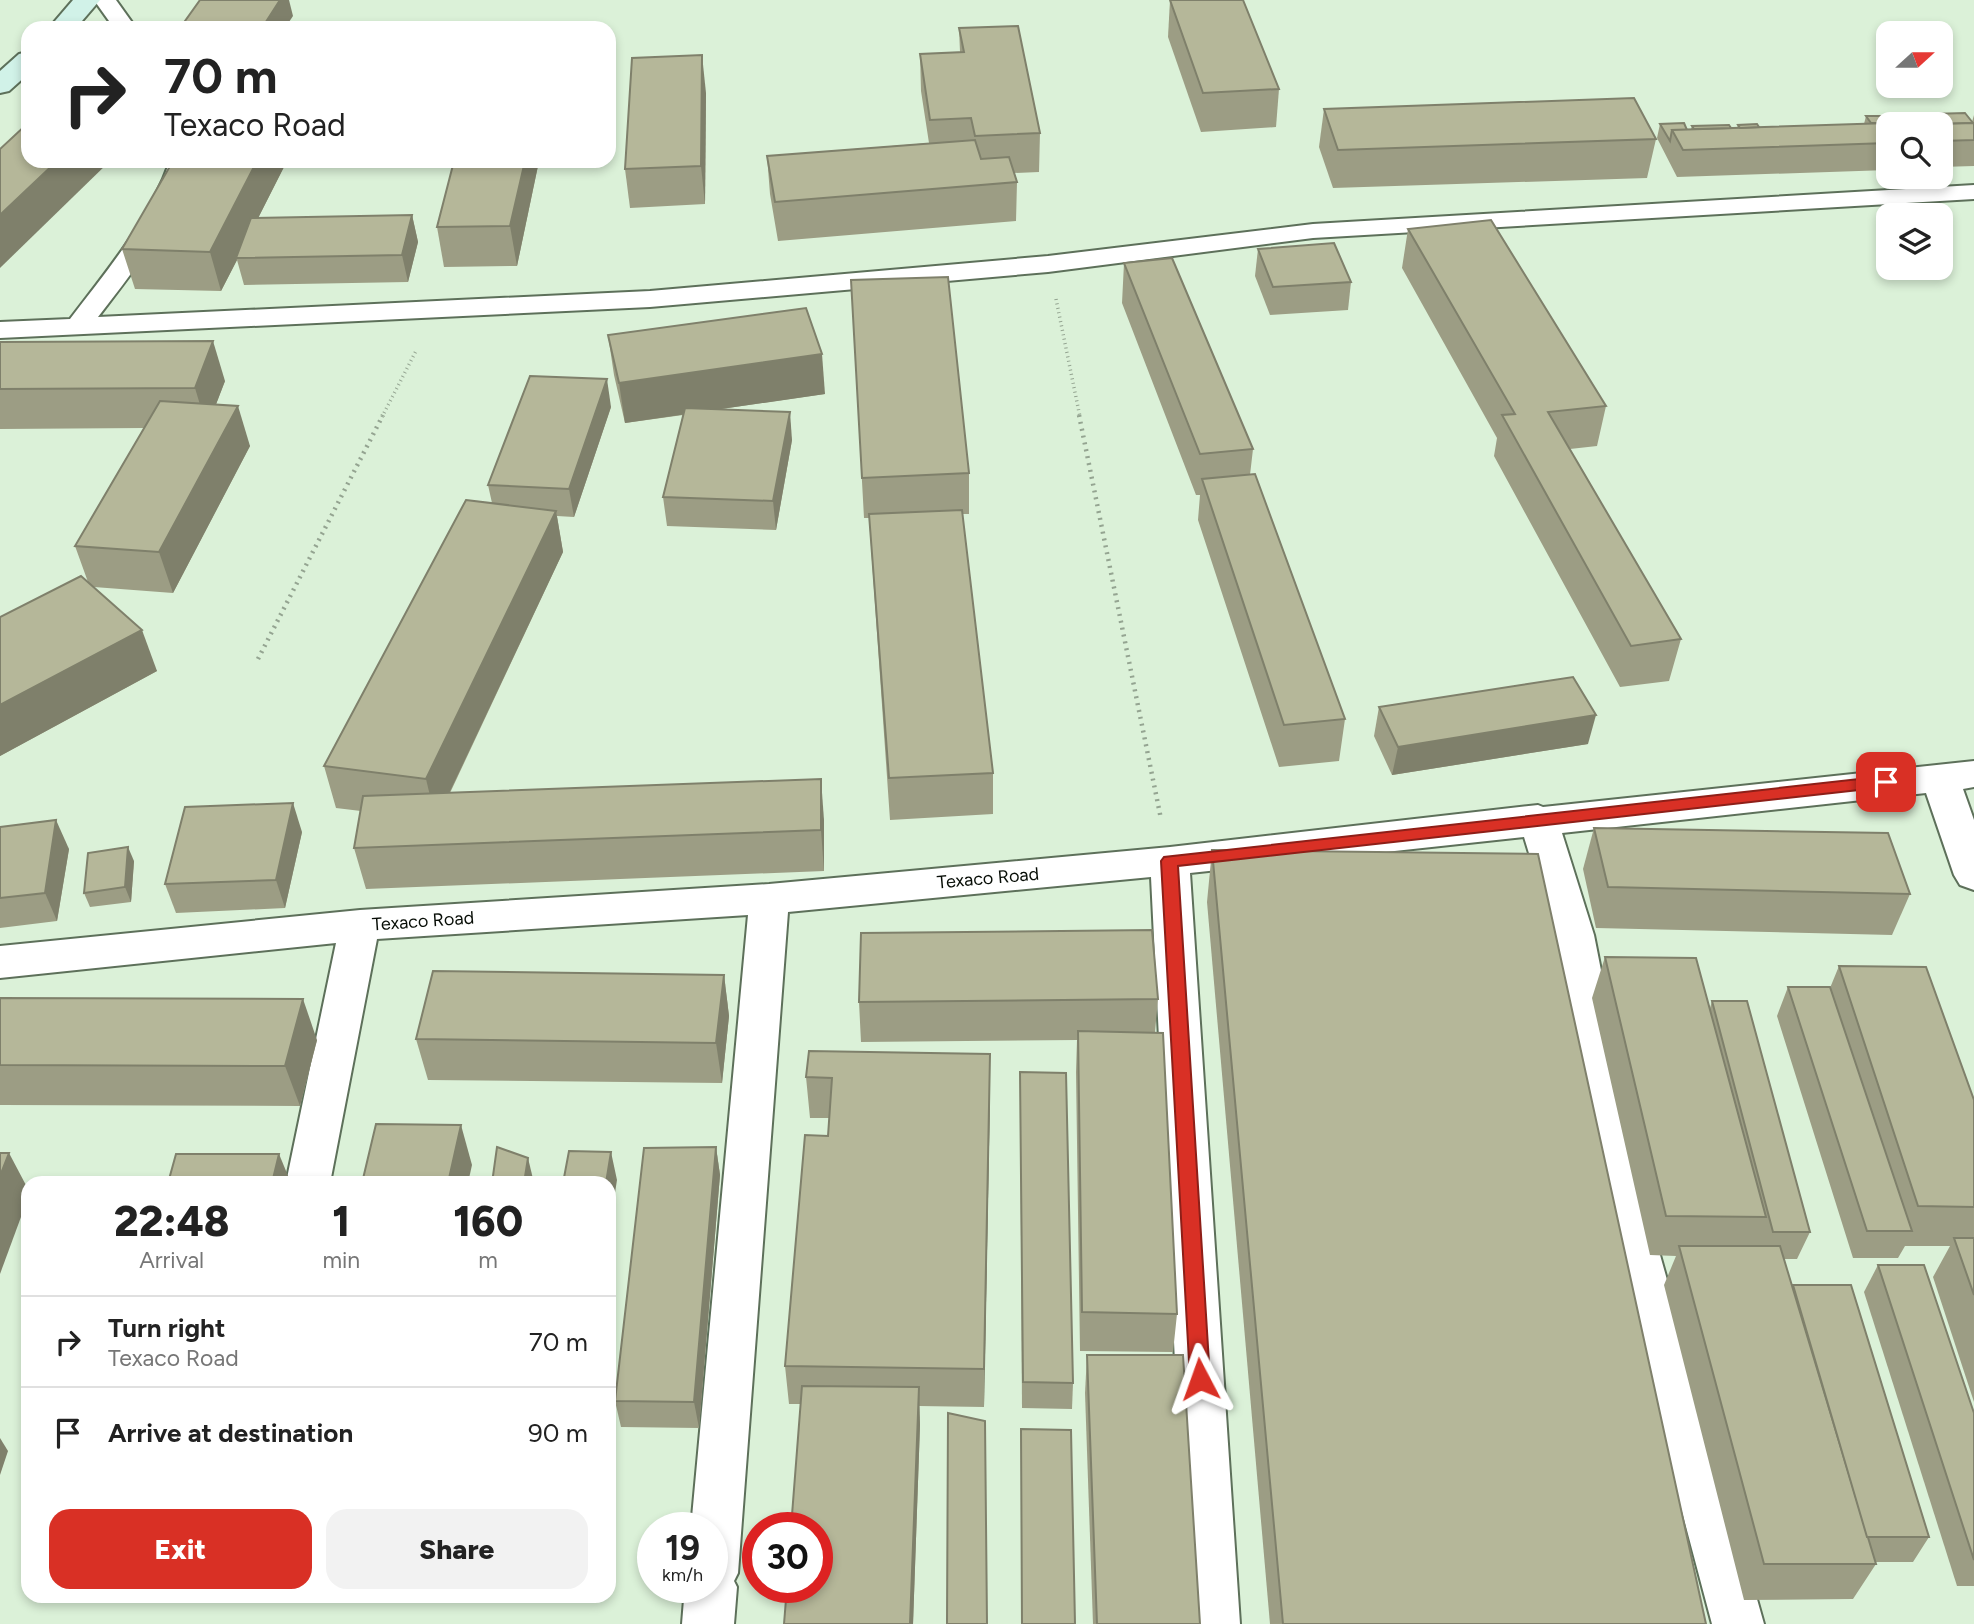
<!DOCTYPE html>
<html lang="en">
<head>
<meta charset="utf-8">
<style>
	:root { --surface:#fff; --page:#f2f2f2; --text:#222; --muted:#767676; --line:#e0e0e0; --accent:#d93025 }
	body { margin:0; font-family:Figtree,sans-serif; background:var(--page); color:var(--text); height:100vh; display:flex; flex-direction:column; font-size:26px; white-space:nowrap }
	* { box-sizing:border-box; margin:0 }
	p { font-size:23px; color:var(--muted) }
	.icon { flex:none; width:38px; height:38px; fill:none; stroke:currentColor; stroke-width:2; stroke-linecap:round; stroke-linejoin:round }
	.map { position:relative; flex:1; overflow:hidden }
	.side { position:absolute; left:21px; top:1176px; width:595px; height:427px; display:flex; flex-direction:column; background:var(--surface); border-radius:21px; box-shadow:0 4px 10px #0003 }
	.side>* { flex:none }
	.banner { position:absolute; left:21px; top:21px; width:595px; height:147px; border-radius:21px; box-shadow:0 4px 10px #0003; background:#fff; color:var(--text); overflow:hidden }
	.needle { width:46px; rotate:69deg }
	.buttons { position:absolute; left:1876px; top:21px; display:grid; gap:14px }
	.buttons a { display:grid; place-items:center; width:77px; height:77px; border-radius:14px; background:var(--surface); box-shadow:0 4px 10px #0003; font-size:35px }
	.speed { position:absolute; left:637px; top:1512px; display:flex; gap:14px; font-size:35px; font-weight:700; text-align:center }
	.speed>* { display:grid; place-content:center; width:91px; height:91px; border-radius:50%; background:var(--surface); box-shadow:0 4px 10px #0003; line-height:1 }
	.speed small { font-size:18px; font-weight:400 }
	.speed .limit { border:10px solid #d22; background:#fff; color:#111 }
	.pin { position:absolute; display:grid; place-items:center; width:60px; height:60px; color:#fff; margin:-30px; border-radius:14px; box-shadow:0 4px 10px #0006 }
	.me { position:absolute; width:77px; margin:-38px; rotate:356deg; stroke-linejoin:round; filter:drop-shadow(0 0 5px #0008) }
	.turn { display:flex; align-items:center; gap:24px; height:147px; padding:0 28px; font-size:32px }
	.turn .icon { width:91px; height:91px; stroke-width:2.5 }
	.turn b { display:block; font-size:49px; line-height:60px }
	.eta { display:flex; justify-content:space-evenly; align-items:center; height:119px; text-align:center }
	.eta b { font-size:42px; font-weight:800; line-height:49px }
	.primary-button { display:flex; gap:14px; margin-top:auto; padding:14px 28px }
	.primary-button a { flex:1; height:80px; border-radius:21px; background:var(--accent); color:#fff; font-size:28px; font-weight:800; line-height:80px; text-align:center }
	.primary-button a+a { background:var(--page); color:var(--text) }
	ul { padding:0; list-style:none }
	li { display:flex; align-items:center; gap:21px; height:91px; padding:0 28px; border-top:2px solid var(--line) }
	li div { flex:1 }
	li b { display:block; font-size:26px }
	li em { font-style:normal }
	.map>svg:first-child { display:block }
	.lines { fill:none; stroke-linecap:round; stroke-linejoin:round }
	.service-casing { stroke:#5d705a; stroke-width:4 }
	.minor-casing { stroke:#5d705a; stroke-width:4 }
	.secondary-casing { stroke:#5d705a; stroke-width:4 }
	.path-far1 { stroke:#94a491; stroke-width:3.5; stroke-dasharray:1 3.5; stroke-linecap:butt }
	.path { stroke:#94a491; stroke-width:4.5; stroke-dasharray:2 5; stroke-linecap:butt }
	.service { fill:#fff; fill-rule:evenodd }
	.minor { fill:#fff; fill-rule:evenodd }
	.secondary { fill:#d1f2e8; fill-rule:evenodd }
	.wall { fill:#9c9d84 }
	.shaded-wall { fill:#7f806b }
	.building { fill:#b5b799; stroke:#7f806b; stroke-width:2 }
	.route { fill:#d93025; stroke:#8d1f18; stroke-width:2 }
	.labels { text-anchor:middle; stroke-width:5; stroke-linejoin:round; paint-order:stroke }
	.street-label { font-size:18px; fill:#070d06; stroke:#fff }
</style>
</head>
<body>
<div class="map">
<svg width="1974" height="1624" viewBox="0 0 1974 1624">
	<rect width="100%" height="100%" fill="#dbf1d8"/>
	<g class="lines">
		<defs>
			<g id="service">
				<polygon points="94,0 116,0 136,28 114,28"/>
				<path d="M170 161H194C174 220 135 269 98 317L650 291 1048 256 1313 224 1974 185V199L1313 238 1048 272 650 307 0 338V322L70 319C108 269 149 221 170 161Z"/>
			</g>
			<polygon id="minor" points="1974,761 1974,787 1963,789 1974,820 1974,890 1960,885 1954,875 1926,793 1562,833 1594,935 1651,1223 1764,1624 1712,1624 1605,1223 1554,935 1524,837 1190,873 1240,1624 1188,1624 1151,877 788,912 738,1573 734,1581 737,1587 734,1624 682,1624 685,1587 712,1587 712,1528 691,1528 748,915 377,939 330,1183 286,1183 336,943 0,978 0,946 360,910 769,884 1170,847 1538,805 1543,807"/>
			<g id="secondary">
				<polygon points="73,0 100,0 76,28 49,28"/>
				<polygon points="28,52 28,74 9,91 0,93 0,71 19,54"/>
			</g>
		</defs>
		<!-- service casing -->
		<use href="#service" class="service-casing"/>
		<!-- minor casing -->
		<use href="#minor" class="minor-casing"/>
		<!-- secondary casing -->
		<use href="#secondary" class="secondary-casing"/>
		<!-- path-far1 -->
		<g class="path-far1">
			<polyline points="1056,299 1080,417"/>
			<polyline points="382,417 417,349"/>
		</g>
		<!-- path -->
		<g class="path">
			<polyline points="1079,415 1161,819"/>
			<polyline points="258,659 383,415"/>
		</g>
		<!-- service -->
		<use href="#service" class="service"/>
		<!-- minor -->
		<use href="#minor" class="minor"/>
		<!-- secondary -->
		<use href="#secondary" class="secondary"/>
	</g>
	<!-- wall -->
	<g class="wall">
		<polygon points="1170,0 1279,89 1276,127 1201,132 1168,37"/>
		<polygon points="959,28 1040,133 1039,172 1014,173 1017,182 1016,221 778,241 770,194 767,156 929,143 921,91 920,54 960,52"/>
		<polygon points="706,93 705,204 630,208 625,169"/>
		<polygon points="1324,109 1656,139 1647,178 1333,188 1319,147"/>
		<polygon points="1932,114 1972,122 1974,115 1974,166 1941,167 1941,124 1928,124"/>
		<polygon points="1866,116 1888,124 1888,170 1677,177 1657,138 1660,124 1687,130 1691,129 1692,126 1731,128 1737,128 1738,125 1759,127 1864,124"/>
		<polygon points="1894,117 1926,124 1892,124"/>
		<polygon points="173,161 287,161 258,218 412,215 418,242 408,282 244,285 237,260 221,291 135,289 122,249"/>
		<polygon points="539,161 517,266 444,267 437,227"/>
		<polygon points="1408,229 1606,406 1597,446 1570,449 1681,639 1669,681 1620,687 1494,456 1497,438 1402,268"/>
		<polygon points="1258,249 1351,282 1348,310 1270,315 1255,276"/>
		<polygon points="1124,263 1253,449 1250,475 1345,719 1339,761 1279,767 1198,520 1200,495 1196,495 1122,303"/>
		<polygon points="851,280 969,473 969,514 962,514 993,773 993,814 890,820 869,518 864,518"/>
		<polygon points="608,335 825,394 721,409 792,440 776,530 667,526 663,497 683,415 625,423 614,375"/>
		<polygon points="0,342 225,381 216,404 250,446 173,593 94,587 157,671 0,756 0,617 88,582 75,546 144,428 0,429"/>
		<polygon points="611,407 574,517 557,516 563,552 450,793 824,820 824,871 366,889 354,848 361,811 336,808 324,766 492,503 488,485"/>
		<polygon points="1379,707 1588,744 1392,775 1374,736"/>
		<polygon points="0,827 69,849 57,921 0,928"/>
		<polygon points="1594,828 1910,894 1892,935 1596,928 1583,869"/>
		<polygon points="302,832 285,908 176,913 165,884"/>
		<polygon points="1212,850 1706,1624 1270,1624 1207,902"/>
		<polygon points="134,861 131,902 90,907 84,893"/>
		<polygon points="1605,957 1710,1008 1712,1001 1810,1232 1797,1259 1784,1259 1792,1287 1793,1285 1929,1537 1913,1562 1875,1562 1876,1564 1853,1599 1744,1600 1664,1285 1676,1256 1650,1255 1592,998"/>
		<polygon points="1839,966 1974,1100 1974,1402 1933,1277 1950,1246 1905,1246 1898,1258 1853,1258 1777,1016 1788,987 1830,988"/>
		<polygon points="724,975 729,1016 722,1083 428,1080 416,1039"/>
		<polygon points="0,998 317,1040 300,1106 0,1105"/>
		<polygon points="1158,999 1155,1032 1177,1314 1173,1352 1080,1351 1076,1072 1077,1040 861,1042 859,1002"/>
		<polygon points="809,1051 990,1095 984,1407 919,1406 920,1425 913,1624 784,1624 801,1404 789,1404 785,1366 828,1136 829,1118 810,1118 806,1077"/>
		<polygon points="1020,1072 1073,1383 1072,1409 1022,1408"/>
		<polygon points="716,1147 720,1175 699,1428 621,1427 615,1401"/>
		<polygon points="1878,1265 1974,1413 1974,1586 1957,1586 1864,1292"/>
		<polygon points="1087,1355 1200,1624 1093,1624 1085,1393"/>
		<polygon points="1021,1429 1075,1624 1021,1624"/>
	</g>
	<!-- shaded-wall -->
	<g class="shaded-wall">
		<polygon points="280,0 289,0 293,16 285,28 262,28"/>
		<polygon points="702,55 706,93 705,204 701,166"/>
		<polygon points="57,161 110,161 0,268 0,215"/>
		<polygon points="257,161 287,161 238,258 236,258 237,260 221,291 210,252"/>
		<polygon points="525,161 539,161 517,266 510,226"/>
		<polygon points="412,215 418,242 408,282 402,255"/>
		<polygon points="213,341 225,381 207,428 195,388"/>
		<polygon points="822,354 825,394 625,423 619,383"/>
		<polygon points="607,379 611,407 574,517 569,489"/>
		<polygon points="238,406 250,446 173,593 159,552"/>
		<polygon points="790,412 792,440 776,530 773,501"/>
		<polygon points="556,511 563,552 436,821 426,779"/>
		<polygon points="142,630 157,671 0,756 0,705"/>
		<polygon points="1596,715 1588,744 1392,775 1398,747"/>
		<polygon points="821,779 824,820 824,871 821,830"/>
		<polygon points="293,803 302,832 285,908 276,880"/>
		<polygon points="56,820 69,849 57,921 45,893"/>
		<polygon points="128,847 134,861 131,902 125,887"/>
		<polygon points="724,975 729,1016 722,1083 716,1043"/>
		<polygon points="303,999 317,1040 300,1106 285,1066"/>
		<polygon points="990,1054 990,1095 984,1407 984,1369"/>
		<polygon points="461,1125 472,1165 468,1183 448,1183"/>
		<polygon points="716,1147 720,1175 699,1428 694,1402"/>
		<polygon points="611,1152 617,1180 609,1231 609,1183 606,1183"/>
		<polygon points="9,1153 28,1189 28,1198 0,1274 0,1176"/>
		<polygon points="279,1154 291,1183 272,1183"/>
		<polygon points="528,1158 534,1183 524,1183"/>
		<polygon points="919,1387 920,1425 913,1624 910,1624"/>
		<polygon points="0,1438 8,1451 0,1475"/>
	</g>
	<!-- building -->
	<g class="building">
		<polygon points="200,0 280,0 262,28 180,28"/>
		<polygon points="1170,0 1243,0 1279,89 1203,93"/>
		<polygon points="1018,26 1040,133 975,136 971,118 930,120 920,54 964,52 959,28"/>
		<polygon points="702,55 701,166 625,169 632,58"/>
		<polygon points="1634,98 1656,139 1338,150 1324,109"/>
		<polygon points="1965,113 1973,123 1939,124 1932,114"/>
		<polygon points="1866,116 1884,116 1890,124 1889,123 1871,123"/>
		<polygon points="1894,117 1921,117 1926,124 1899,124"/>
		<polygon points="28,123 28,161 57,161 0,215 0,149"/>
		<polygon points="1684,123 1687,130 1672,130 1670,141 1660,124"/>
		<polygon points="1889,123 1890,124 1888,124 1888,143 1683,150 1672,130"/>
		<polygon points="1974,123 1974,140 1941,141 1941,124 1939,124"/>
		<polygon points="1757,124 1759,127 1740,128 1738,125"/>
		<polygon points="1729,125 1731,128 1694,129 1692,126"/>
		<polygon points="975,140 981,159 1009,157 1017,182 775,202 767,156"/>
		<polygon points="173,161 257,161 210,252 122,249"/>
		<polygon points="454,161 525,161 510,226 437,227"/>
		<polygon points="412,215 402,255 236,258 251,218"/>
		<polygon points="1491,220 1606,406 1548,412 1681,639 1631,646 1502,415 1515,414 1408,229"/>
		<polygon points="1334,243 1351,282 1273,287 1258,249"/>
		<polygon points="1172,258 1253,449 1200,454 1124,263"/>
		<polygon points="948,277 969,473 862,478 851,280"/>
		<polygon points="806,308 822,354 619,383 608,335"/>
		<polygon points="213,341 195,388 0,389 0,342"/>
		<polygon points="530,376 607,379 569,489 488,485"/>
		<polygon points="160,401 238,406 159,552 75,546"/>
		<polygon points="685,408 790,412 773,501 663,497"/>
		<polygon points="1255,474 1345,719 1284,725 1202,479"/>
		<polygon points="466,500 556,511 426,779 324,766"/>
		<polygon points="962,510 993,773 889,778 869,514"/>
		<polygon points="81,576 142,630 0,705 0,617"/>
		<polygon points="1573,677 1596,715 1398,747 1379,707"/>
		<polygon points="821,779 821,830 354,848 363,796"/>
		<polygon points="293,803 276,880 165,884 185,807"/>
		<polygon points="56,820 45,893 0,898 0,827"/>
		<polygon points="1594,828 1888,833 1910,894 1608,887"/>
		<polygon points="128,847 125,887 84,893 88,853"/>
		<polygon points="1212,850 1538,854 1706,1624 1283,1624"/>
		<polygon points="1152,930 1158,999 859,1002 861,933"/>
		<polygon points="1605,957 1696,958 1766,1217 1666,1216"/>
		<polygon points="1839,966 1926,967 1974,1100 1974,1207 1918,1206"/>
		<polygon points="433,971 724,975 716,1043 416,1039"/>
		<polygon points="1788,987 1830,987 1912,1231 1867,1231"/>
		<polygon points="0,998 303,999 285,1066 0,1065"/>
		<polygon points="1712,1001 1747,1001 1810,1232 1773,1232"/>
		<polygon points="1078,1031 1163,1033 1177,1314 1082,1312"/>
		<polygon points="809,1051 990,1054 984,1369 785,1366 805,1135 828,1136 832,1078 806,1077"/>
		<polygon points="1020,1072 1066,1073 1073,1383 1023,1382"/>
		<polygon points="376,1124 461,1125 448,1183 362,1183"/>
		<polygon points="497,1147 528,1158 524,1183 492,1183"/>
		<polygon points="716,1147 694,1402 615,1401 644,1148"/>
		<polygon points="569,1151 611,1152 606,1183 563,1183"/>
		<polygon points="0,1153 9,1153 0,1176"/>
		<polygon points="176,1154 279,1154 272,1183 168,1183"/>
		<polygon points="146,1180 145,1183 103,1183 104,1181"/>
		<polygon points="1954,1238 1974,1238 1974,1295"/>
		<polygon points="1679,1246 1780,1246 1876,1564 1764,1564"/>
		<polygon points="1878,1265 1924,1265 1974,1413 1974,1560"/>
		<polygon points="1793,1285 1851,1285 1929,1537 1867,1537"/>
		<polygon points="1087,1355 1183,1355 1200,1624 1097,1624"/>
		<polygon points="802,1386 919,1387 910,1624 784,1624 787,1587 817,1587 817,1528 791,1528"/>
		<polygon points="948,1413 985,1421 987,1624 947,1624"/>
		<polygon points="1021,1429 1071,1430 1075,1624 1022,1624"/>
		<polygon points="28,1431 28,1442 25,1442"/>
	</g>
	<!-- route -->
	<polygon class="route" points="1886,776 1893,782 1886,787 1178,866 1210,1379 1207,1385 1200,1388 1193,1385 1190,1379 1161,861 1164,857"/>
	<g class="labels">
		<!-- street labels -->
		<g class="street-label">
			<text transform="translate(988 878) rotate(-5)" y="6">Texaco Road</text>
			<text transform="translate(423 921) rotate(-4)" y="6">Texaco Road</text>
		</g>
	</g>
</svg>
<div class="buttons">
<a><svg class="needle" viewBox="-14 -14 28 28"><path d="M0-13l5 13h-10z" fill="#e53935"/><path d="M0 13l5-13h-10z" fill="#767676"/></svg></a>
<a><svg class="icon" aria-label="search" viewBox="0 0 24 24"><circle cx="10" cy="10" r="6"/><path d="M15 15l6 6"/></svg></a>
<a><svg class="icon" aria-label="layers" viewBox="0 0 24 24"><path d="M12 4l9 5-9 5-9-5zM3 14l9 5 9-5"/></svg></a>
</div>
<div class="speed"><div>19<small>km/h</small></div><div class="limit">30</div></div>
<div class="pin" style="left:1886px;top:782px;background:#d93025"><svg class="icon" aria-label="arrive" viewBox="0 0 24 24"><path d="M6 21V4h12l-3 4 3 4H6"/></svg></div>
<svg class="me" style="left:1200px;top:1379px" viewBox="-20 -20 40 40"><path d="M0-17L14 15 0 8-14 15z" fill="#d93025" stroke="#fff" stroke-width="4"/></svg>
<div class="banner">
<div class="turn"><svg class="icon" aria-label="right" viewBox="0 0 24 24"><path d="M7 20v-9h11M14 6l5 5-5 5"/></svg><div><b>70 m</b>Texaco Road</div></div>
</div>
<section class="side">
<div class="eta">
<div><b>22:48</b><p>Arrival</p></div>
<div><b>1</b><p>min</p></div>
<div><b>160</b><p>m</p></div>
</div>
<ul>
<li><svg class="icon" aria-label="right" viewBox="0 0 24 24"><path d="M7 20v-9h11M14 6l5 5-5 5"/></svg><div><b>Turn right</b><p>Texaco Road</p></div><em>70 m</em></li>
<li><svg class="icon" aria-label="arrive" viewBox="0 0 24 24"><path d="M6 21V4h12l-3 4 3 4H6"/></svg><div><b>Arrive at destination</b></div><em>90 m</em></li>
</ul>
<div class="primary-button"><a>Exit</a><a>Share</a></div>
</section>
</div>
</body>
</html>
